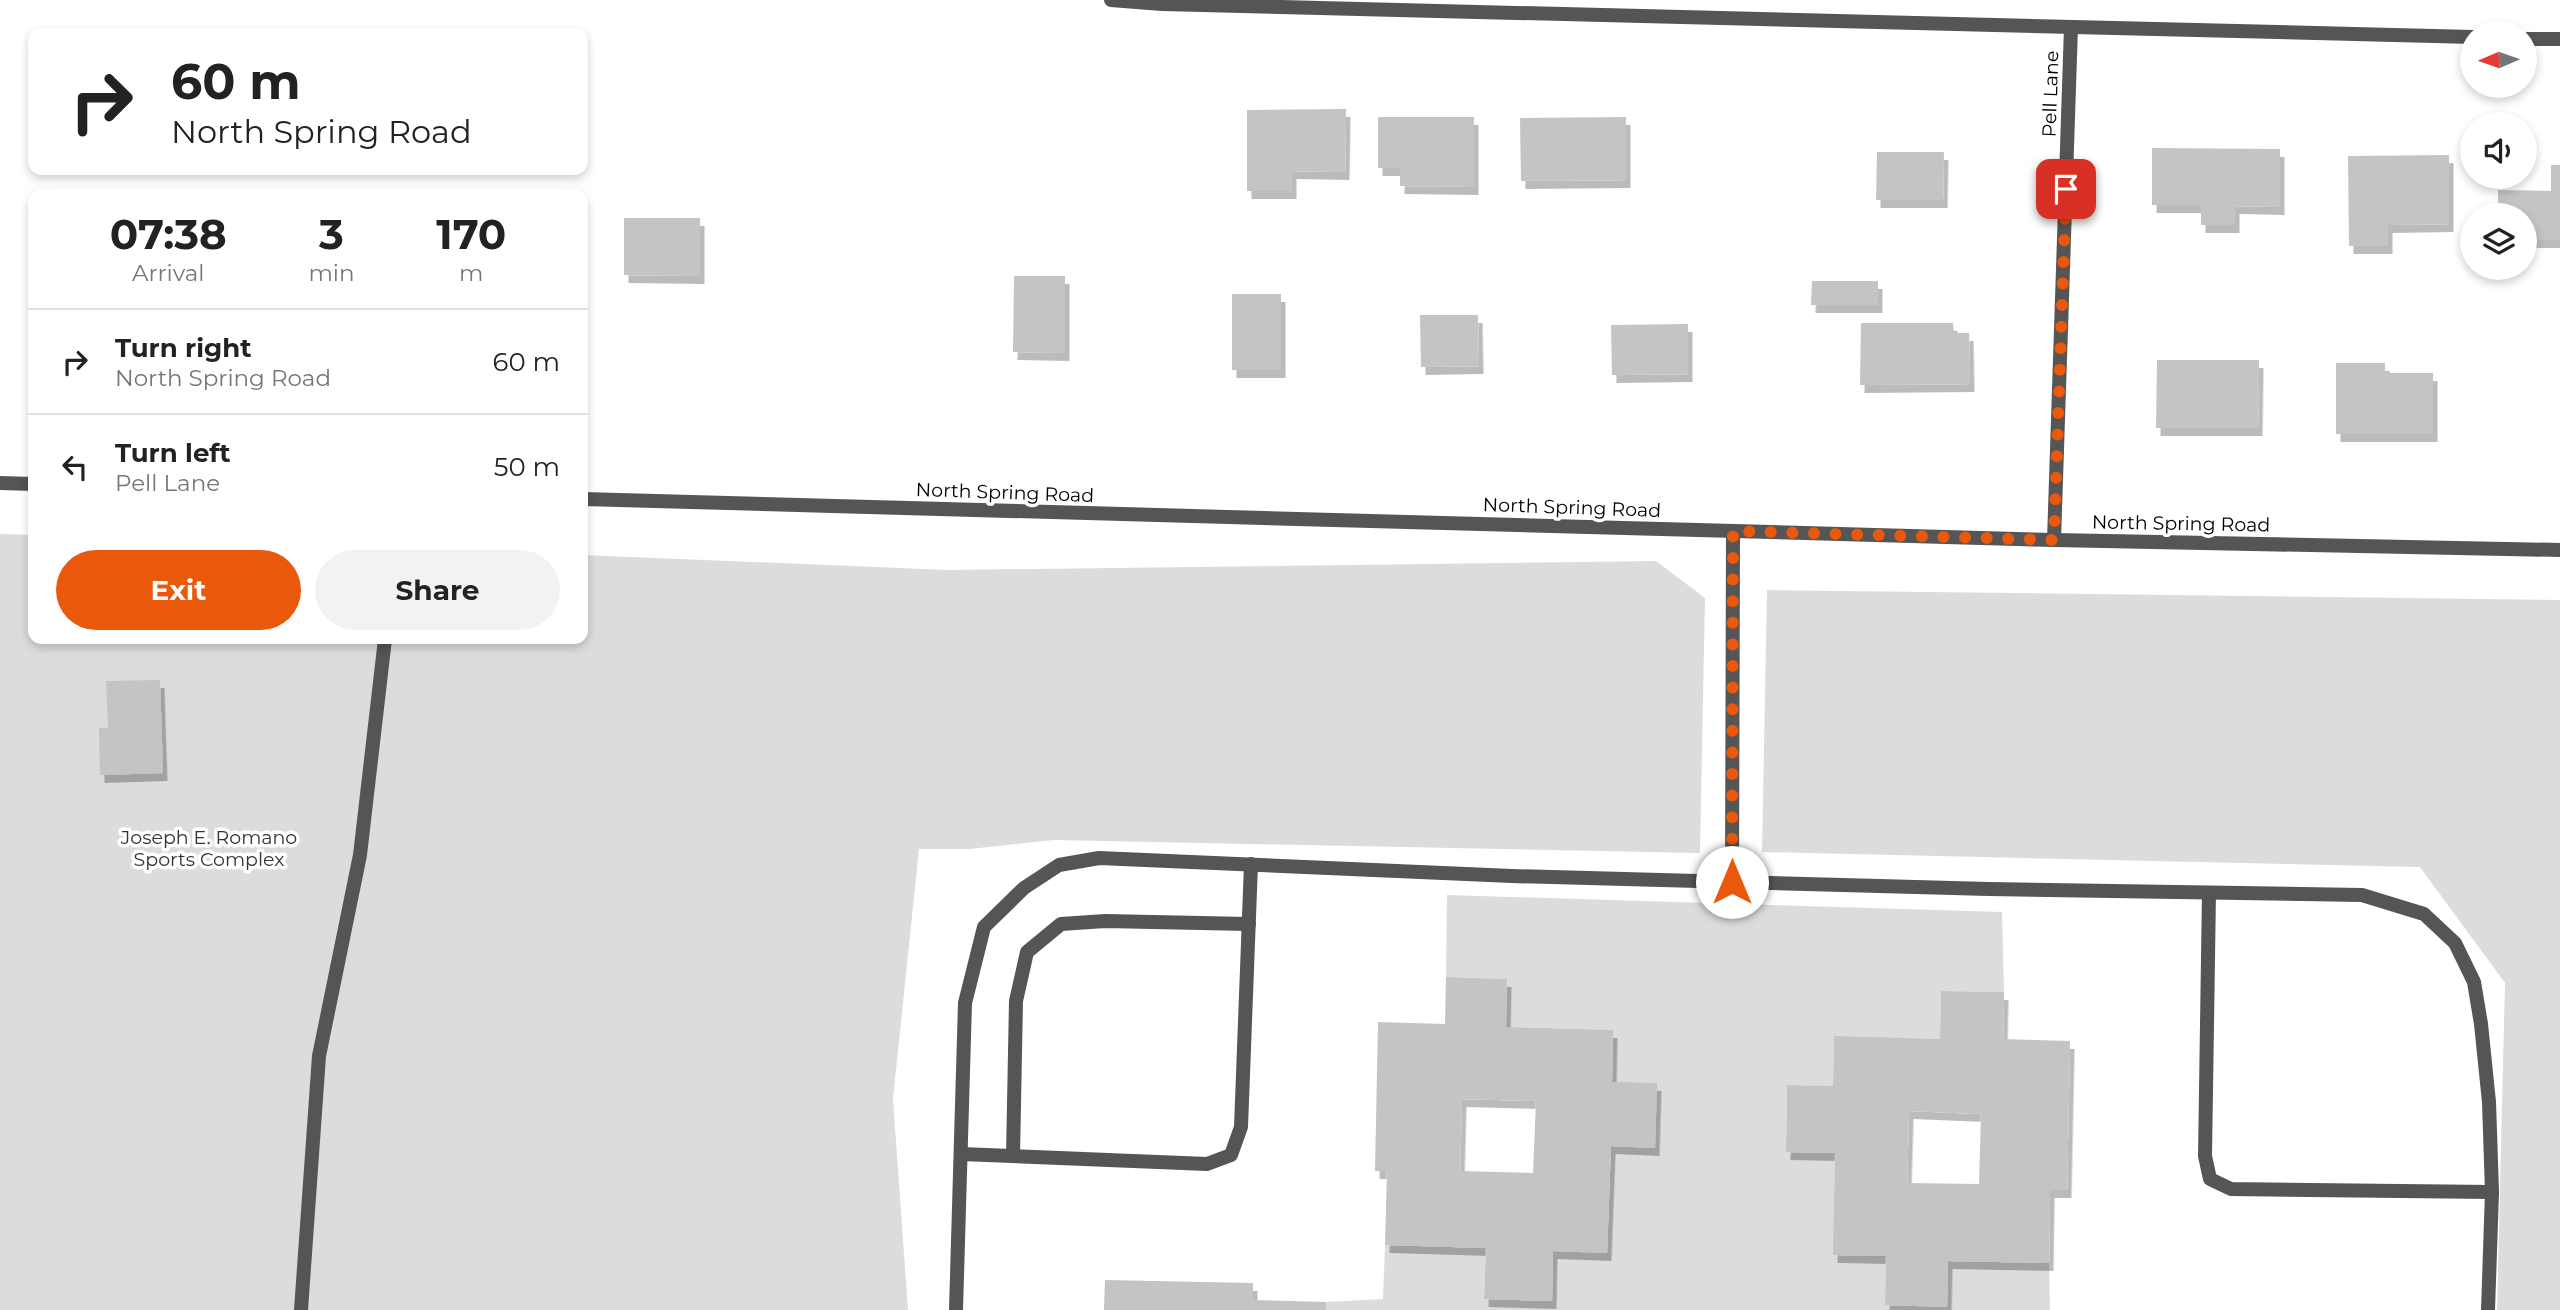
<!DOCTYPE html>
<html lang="en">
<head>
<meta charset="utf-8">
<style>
	:root { --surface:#fff; --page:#f2f2f2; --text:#222; --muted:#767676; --line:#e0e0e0; --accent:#ea580c }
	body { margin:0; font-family:Montserrat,sans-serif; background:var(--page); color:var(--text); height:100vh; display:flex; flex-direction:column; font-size:26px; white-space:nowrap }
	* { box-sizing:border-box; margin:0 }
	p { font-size:23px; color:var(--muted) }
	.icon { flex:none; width:38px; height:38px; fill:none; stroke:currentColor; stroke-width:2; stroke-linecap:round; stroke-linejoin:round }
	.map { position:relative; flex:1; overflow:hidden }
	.panel { position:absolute; left:28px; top:189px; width:560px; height:455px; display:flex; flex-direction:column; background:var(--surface); border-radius:14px; box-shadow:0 4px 10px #0003 }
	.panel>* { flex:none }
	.banner { position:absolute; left:28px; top:28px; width:560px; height:147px; border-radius:14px; box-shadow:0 4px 10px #0003; background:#fff; color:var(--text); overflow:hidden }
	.needle { width:46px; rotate:268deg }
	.fabs { position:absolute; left:2460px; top:21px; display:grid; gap:14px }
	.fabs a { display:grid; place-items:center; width:77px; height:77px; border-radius:50%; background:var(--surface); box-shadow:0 4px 10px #0003; font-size:35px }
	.pin { position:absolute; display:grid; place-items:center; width:60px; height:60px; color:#fff; margin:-30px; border-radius:14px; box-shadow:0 4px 10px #0006 }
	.me { position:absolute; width:77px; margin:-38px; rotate:0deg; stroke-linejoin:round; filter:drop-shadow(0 0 5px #0008) }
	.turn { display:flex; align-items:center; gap:24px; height:147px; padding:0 28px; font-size:32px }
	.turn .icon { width:91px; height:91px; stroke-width:2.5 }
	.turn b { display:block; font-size:49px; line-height:60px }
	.eta { display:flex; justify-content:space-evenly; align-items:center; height:119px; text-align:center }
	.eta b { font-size:42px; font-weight:700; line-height:49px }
	.action { display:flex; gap:14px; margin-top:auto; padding:14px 28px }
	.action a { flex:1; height:80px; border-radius:42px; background:var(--accent); color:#fff; font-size:28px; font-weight:700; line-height:80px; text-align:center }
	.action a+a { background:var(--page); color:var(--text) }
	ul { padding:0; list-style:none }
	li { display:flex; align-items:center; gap:21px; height:105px; padding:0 28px; border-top:2px solid var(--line) }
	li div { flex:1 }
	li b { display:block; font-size:26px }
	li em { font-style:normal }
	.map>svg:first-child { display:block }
	.green { fill:#dcdcdc }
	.building { fill:#c4c4c4; fill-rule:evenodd; filter:url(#shadow) }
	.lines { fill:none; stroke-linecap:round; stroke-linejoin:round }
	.lane { stroke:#555; stroke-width:14 }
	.street { stroke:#555; stroke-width:14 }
	.route { stroke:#ea580c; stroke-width:12; stroke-dasharray:0 21.6 }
	.labels { text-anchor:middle; stroke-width:7; stroke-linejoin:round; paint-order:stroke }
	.street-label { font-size:19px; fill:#000; stroke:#fff }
	.park-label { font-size:19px; fill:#333; stroke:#fff }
</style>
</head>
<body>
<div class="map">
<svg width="2560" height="1310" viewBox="0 0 2560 1310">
	<defs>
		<filter id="shadow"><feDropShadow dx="4.5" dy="8" stdDeviation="0" flood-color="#0004"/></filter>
	</defs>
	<rect width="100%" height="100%" fill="#fff"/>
	<!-- green -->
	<g class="green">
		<polygon points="0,534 33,535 33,639 583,639 583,555 948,570 1656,561 1705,598 1700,853 1054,840 970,849 919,849 893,1099 908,1310 0,1310"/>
		<polygon points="1767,590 2560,600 2560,1310 2497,1310 2505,983 2420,867 1762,852"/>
		<polygon points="1447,895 2002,912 2004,992 1941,991 1940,1039 1834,1037 1833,1086 1787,1085 1786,1152 1835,1153 1834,1255 1886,1256 1885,1305 1947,1306 1948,1261 2049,1263 2050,1310 1326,1310 1326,1302 1383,1299 1385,1245 1486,1248 1484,1299 1552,1301 1553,1251 1607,1252 1611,1146 1654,1148 1612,1082 1613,1030 1506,1027 1507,979 1446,977"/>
	</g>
	<!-- building -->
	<g class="building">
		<polygon points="1346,109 1345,172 1292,171 1292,191 1247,191 1247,110"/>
		<polygon points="1378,117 1474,117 1474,187 1400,186 1400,168 1378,168"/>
		<polygon points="1626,117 1626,180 1521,181 1520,118"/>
		<polygon points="2152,148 2280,149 2280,207 2235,206 2235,225 2201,225 2201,205 2152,205"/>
		<polygon points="1877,152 1944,152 1943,200 1876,200"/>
		<polygon points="2449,155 2449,224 2388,225 2388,246 2349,246 2348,156"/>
		<polygon points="2551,165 2560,165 2560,240 2525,240 2525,215 2498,215 2498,190 2551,191"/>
		<polygon points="624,218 700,218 700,276 624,275"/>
		<polygon points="1014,276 1065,276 1065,353 1013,352"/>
		<polygon points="1812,281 1878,281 1878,305 1811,305"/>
		<rect x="1232" y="294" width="49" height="76"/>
		<polygon points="1420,315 1478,315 1479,366 1421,367"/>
		<polygon points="1861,323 1953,323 1954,333 1969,333 1970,384 1860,385"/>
		<polygon points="1688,324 1688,374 1612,375 1611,325"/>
		<polygon points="2157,360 2259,360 2258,428 2156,428"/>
		<polygon points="2336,363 2385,363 2385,373 2433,373 2433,434 2336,434"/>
		<polygon points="160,680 163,773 100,775 99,728 108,728 106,681"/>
		<path d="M1446 977 1507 979 1506 1027 1613 1030 1612 1082 1657 1083 1655 1148 1611 1146 1607 1253 1553 1251 1552 1301 1484 1299 1486 1248 1385 1245 1387 1171H1375L1378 1022 1445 1024ZM1462 1099 1536 1101 1533 1173 1460 1171Z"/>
		<path d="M1941 991 2004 992 2003 1039 2070 1041 2067 1190H2050L2049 1263 1948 1261 1947 1307 1885 1305 1886 1256 1833 1255 1835 1153 1786 1152 1787 1085 1833 1086 1834 1036 1940 1039ZM1909 1111 1981 1114 1979 1184 1907 1183Z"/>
		<polygon points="1105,1280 1253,1283 1253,1300 1326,1302 1326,1310 1104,1310"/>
	</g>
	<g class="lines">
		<!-- lane -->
		<g class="lane">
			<polyline points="2209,893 2205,1156 2210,1179 2231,1189 2492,1192"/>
			<polyline points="961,1154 1207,1164 1231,1155 1241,1127 1251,864"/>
			<polyline points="1013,1156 1016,1001 1027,952 1061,924 1105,921 1249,924"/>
			<polyline points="301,1310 319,1056 360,855 385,639"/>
		</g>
		<!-- street -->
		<g class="street">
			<polyline points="1111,0 1162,4 2473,37"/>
			<polyline points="2525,39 2560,39"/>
			<polyline points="0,483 33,484"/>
			<polyline points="583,499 2054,540 2560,550"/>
			<polyline points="2054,540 2071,27"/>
			<polyline points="1732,882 1733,531"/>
			<polyline points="956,1310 965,1003 984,927 1024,888 1059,865 1099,858 1512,876 1989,889 2362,895 2424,914 2455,943 2474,982 2481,1024 2489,1102 2492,1192 2488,1310"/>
		</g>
	</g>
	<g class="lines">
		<!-- route -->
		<polyline class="route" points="1732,882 1733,531 2054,540 2066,189"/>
	</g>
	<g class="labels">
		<!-- street labels -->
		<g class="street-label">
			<text transform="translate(2050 94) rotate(-88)" y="7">Pell Lane</text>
			<text transform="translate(1005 492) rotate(2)" y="7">North Spring Road</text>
			<text transform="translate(1572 507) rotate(2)" y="7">North Spring Road</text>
			<text transform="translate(2181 523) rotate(1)" y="7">North Spring Road</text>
		</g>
		<!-- park labels -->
		<g class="park-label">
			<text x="209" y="844">Joseph E. Romano<tspan x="209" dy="22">Sports Complex</tspan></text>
		</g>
	</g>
</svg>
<div class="fabs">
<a><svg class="needle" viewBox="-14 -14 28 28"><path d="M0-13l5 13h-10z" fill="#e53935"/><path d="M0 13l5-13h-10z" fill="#767676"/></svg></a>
<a><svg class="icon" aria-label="sound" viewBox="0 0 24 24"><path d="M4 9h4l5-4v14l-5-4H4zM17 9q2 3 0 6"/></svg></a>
<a><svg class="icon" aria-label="layers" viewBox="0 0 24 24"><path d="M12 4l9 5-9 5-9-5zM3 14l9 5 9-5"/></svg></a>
</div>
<div class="pin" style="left:2066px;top:189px;background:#d93025"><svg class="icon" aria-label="arrive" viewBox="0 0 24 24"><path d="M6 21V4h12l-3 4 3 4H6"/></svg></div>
<svg class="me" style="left:1732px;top:882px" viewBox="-20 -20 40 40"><circle r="19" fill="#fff"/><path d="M0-13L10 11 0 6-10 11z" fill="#ea580c"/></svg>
<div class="banner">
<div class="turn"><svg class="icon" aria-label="right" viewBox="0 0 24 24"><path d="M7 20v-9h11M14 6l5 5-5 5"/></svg><div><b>60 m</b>North Spring Road</div></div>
</div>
<section class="panel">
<div class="eta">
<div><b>07:38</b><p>Arrival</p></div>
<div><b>3</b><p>min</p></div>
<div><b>170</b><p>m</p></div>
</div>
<ul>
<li><svg class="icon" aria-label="right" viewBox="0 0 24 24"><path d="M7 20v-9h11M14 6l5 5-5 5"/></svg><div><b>Turn right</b><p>North Spring Road</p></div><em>60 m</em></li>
<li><svg class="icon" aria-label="left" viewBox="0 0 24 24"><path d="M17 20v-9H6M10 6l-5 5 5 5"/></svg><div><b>Turn left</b><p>Pell Lane</p></div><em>50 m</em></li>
</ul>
<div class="action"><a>Exit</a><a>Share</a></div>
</section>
</div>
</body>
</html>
